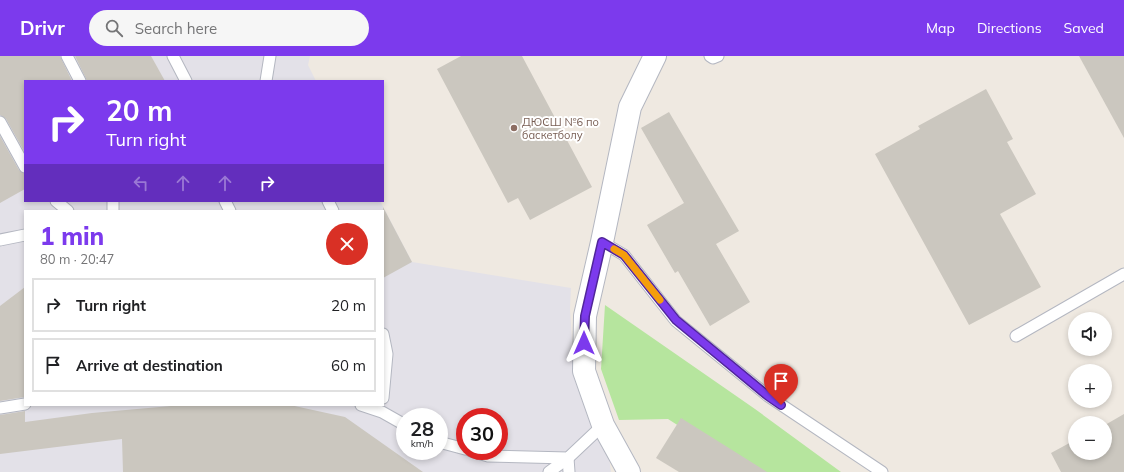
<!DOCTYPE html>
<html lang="en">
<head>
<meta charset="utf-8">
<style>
	:root { --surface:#fff; --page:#f6f6f6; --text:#202124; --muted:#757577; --line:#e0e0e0; --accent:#7c3aed }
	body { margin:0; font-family:Mulish,sans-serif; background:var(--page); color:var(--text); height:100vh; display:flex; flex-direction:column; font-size:15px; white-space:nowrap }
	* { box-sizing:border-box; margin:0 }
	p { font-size:13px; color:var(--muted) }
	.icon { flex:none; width:22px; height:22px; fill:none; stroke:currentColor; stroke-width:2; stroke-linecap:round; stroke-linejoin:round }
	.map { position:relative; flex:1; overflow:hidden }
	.sheet { position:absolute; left:24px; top:154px; width:360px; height:196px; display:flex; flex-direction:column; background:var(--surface); border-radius:0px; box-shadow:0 2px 6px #0003 }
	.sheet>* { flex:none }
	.guide { position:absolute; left:24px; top:24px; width:360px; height:122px; border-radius:0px; box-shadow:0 2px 6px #0003; background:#7c3aed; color:#fff; overflow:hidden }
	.tools { position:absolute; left:1068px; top:256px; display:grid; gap:8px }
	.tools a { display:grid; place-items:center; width:44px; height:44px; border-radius:50%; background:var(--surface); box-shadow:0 2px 6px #0003; font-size:20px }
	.speed { position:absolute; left:396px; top:352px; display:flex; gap:8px; font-size:20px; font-weight:700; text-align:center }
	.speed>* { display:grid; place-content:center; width:52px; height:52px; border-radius:50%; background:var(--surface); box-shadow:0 2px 6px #0003; line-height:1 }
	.speed small { font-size:10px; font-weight:400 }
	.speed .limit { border:6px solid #d22; background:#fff; color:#111 }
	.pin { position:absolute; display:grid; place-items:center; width:34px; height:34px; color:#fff; margin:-41px -17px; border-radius:50% 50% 50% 0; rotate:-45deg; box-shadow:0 0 4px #0007 }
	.pin .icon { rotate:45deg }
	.me { position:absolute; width:44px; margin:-22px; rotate:0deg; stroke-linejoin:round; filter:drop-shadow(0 0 3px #0008) }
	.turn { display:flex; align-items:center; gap:14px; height:84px; padding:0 16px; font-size:18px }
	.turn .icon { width:52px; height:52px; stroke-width:2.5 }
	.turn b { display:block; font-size:28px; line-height:34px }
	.lanes { display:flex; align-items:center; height:38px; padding:0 16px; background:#0003; justify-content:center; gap:20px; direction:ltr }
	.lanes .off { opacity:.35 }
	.round { display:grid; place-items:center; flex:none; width:42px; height:42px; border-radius:21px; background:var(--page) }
	.overview { display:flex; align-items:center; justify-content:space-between; height:68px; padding:0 16px }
	h1 { font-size:24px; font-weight:800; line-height:30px; color:var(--accent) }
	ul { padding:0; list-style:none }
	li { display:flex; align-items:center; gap:12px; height:54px; margin:0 8px 6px; padding:0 8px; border:2px solid var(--line); border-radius:0px }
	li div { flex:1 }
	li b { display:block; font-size:15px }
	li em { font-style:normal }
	header { display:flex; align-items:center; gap:24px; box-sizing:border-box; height:56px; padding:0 20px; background:var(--accent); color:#fff }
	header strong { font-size:19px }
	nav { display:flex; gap:22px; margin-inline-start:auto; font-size:14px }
	.search { width:280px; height:36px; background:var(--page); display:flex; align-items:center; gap:10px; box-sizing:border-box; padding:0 14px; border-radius:22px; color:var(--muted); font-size:15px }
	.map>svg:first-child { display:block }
	.industrial { fill:#e3e1e8; fill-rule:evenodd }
	.green { fill:#b6e59e }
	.building { fill:#cbc7bf }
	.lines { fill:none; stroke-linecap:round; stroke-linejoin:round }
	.service-casing { stroke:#b4b7c1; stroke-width:13 }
	.minor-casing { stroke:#b4b7c1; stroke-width:24 }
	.service { stroke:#fff; stroke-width:11 }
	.minor { stroke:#fff; stroke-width:22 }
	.route-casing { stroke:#51269a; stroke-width:10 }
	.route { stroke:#7c3aed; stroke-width:7 }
	.slow { stroke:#f59e0b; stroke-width:7 }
	.education-dot { fill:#8d6e63; stroke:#fff; stroke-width:1.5 }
	.labels { text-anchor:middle; stroke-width:4; stroke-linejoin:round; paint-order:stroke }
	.education-label { font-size:11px; fill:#785e54; stroke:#fff; text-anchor:start }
</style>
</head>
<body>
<header>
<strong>Drivr</strong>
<div class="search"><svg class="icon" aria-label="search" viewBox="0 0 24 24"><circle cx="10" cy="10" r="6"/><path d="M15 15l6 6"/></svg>Search here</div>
<nav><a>Map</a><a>Directions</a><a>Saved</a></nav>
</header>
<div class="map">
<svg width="1124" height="416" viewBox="0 0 1124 416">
	<rect width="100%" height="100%" fill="#efe9e1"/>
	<!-- industrial -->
	<path class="industrial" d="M0 0H310L308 9 316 25H25V145H380L412 206 571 232 570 253 574 315 609 401 611 416H0ZM25 155H383V349H25ZM405 361H439V395H405ZM465 361H499V395H465Z"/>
	<!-- green -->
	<polygon class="green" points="605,249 755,353 841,416 751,416 668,363 619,364 601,313"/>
	<!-- building -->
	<g class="building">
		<polygon points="0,0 60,0 72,25 25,25 25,97 6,63 0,59"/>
		<polygon points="75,0 151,0 165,25 87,25"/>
		<polygon points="461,0 522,0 592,131 530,164 518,142 508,147 437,13"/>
		<polygon points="1079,0 1124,0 1124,82"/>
		<polygon points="986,33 1013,83 1007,86 1036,138 1000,158 1041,231 969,269 875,98 920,73 918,70"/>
		<polygon points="669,56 739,175 716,188 750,246 710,270 678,215 675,217 647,169 684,147 641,72"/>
		<polygon points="0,80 19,114 25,118 25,133 0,147"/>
		<polygon points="383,151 412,206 383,222"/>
		<polygon points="25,231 25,341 0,345 0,250"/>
		<polygon points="182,349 290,349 345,361 423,416 123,416 122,383 0,398 0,359 25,355 25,366 92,357"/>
		<polygon points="1124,358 1124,416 1061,416 1051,397 1075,384 1075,397 1105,397 1105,369"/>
		<polygon points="681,362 767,416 679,416 656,402"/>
	</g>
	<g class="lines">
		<defs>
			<g id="service">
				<polyline points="67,0 80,25"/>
				<polyline points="173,0 186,25"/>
				<polyline points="710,0 713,2 718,0"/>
				<polyline points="266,25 270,0"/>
				<polyline points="0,66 25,111"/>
				<polyline points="56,145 68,155"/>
				<polyline points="113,145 113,155"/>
				<polyline points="225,145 230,155"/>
				<polyline points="328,145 333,155"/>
				<polyline points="0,184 25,179"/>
				<polyline points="602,186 624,199 676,265 768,340 882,416"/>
				<polyline points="383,278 387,298 383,342"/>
				<polyline points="1016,280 1124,218"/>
				<polyline points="361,349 382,356 405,369"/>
				<polyline points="0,352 25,348"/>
				<polyline points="439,386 465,393"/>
				<polyline points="471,395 488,400 568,402 603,369"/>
				<polyline points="568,402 569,416"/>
				<polyline points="549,416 568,402"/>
			</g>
			<polyline id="minor" points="629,416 603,369 584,315 585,260 602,186 630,51 655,0"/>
		</defs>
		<!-- service casing -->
		<use href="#service" class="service-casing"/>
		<!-- minor casing -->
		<use href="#minor" class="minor-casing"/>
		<!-- service -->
		<use href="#service" class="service"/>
		<!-- minor -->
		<use href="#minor" class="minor"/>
	</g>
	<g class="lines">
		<defs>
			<polyline id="route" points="584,287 585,260 602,186 624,199 676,264 768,340 781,349"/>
		</defs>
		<!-- route casing -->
		<use href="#route" class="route-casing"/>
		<!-- route -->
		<use href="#route" class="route"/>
		<!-- slow -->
		<polyline class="slow" points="614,193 624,199 660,244"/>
	</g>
	<!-- markers -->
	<circle class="education-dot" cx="514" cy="72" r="4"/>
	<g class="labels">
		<!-- education labels -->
		<g class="education-label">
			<text x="522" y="70">ДЮСШ №6 по<tspan x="522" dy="13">баскетболу</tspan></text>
		</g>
	</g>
</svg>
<div class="tools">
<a><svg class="icon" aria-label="sound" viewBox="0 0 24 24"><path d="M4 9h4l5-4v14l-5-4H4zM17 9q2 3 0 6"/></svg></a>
<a>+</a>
<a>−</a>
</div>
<div class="speed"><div>28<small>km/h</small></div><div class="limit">30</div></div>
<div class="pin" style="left:781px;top:349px;background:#d93025"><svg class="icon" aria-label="arrive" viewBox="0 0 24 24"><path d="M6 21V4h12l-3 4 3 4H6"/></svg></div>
<svg class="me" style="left:584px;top:287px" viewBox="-20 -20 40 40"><path d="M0-17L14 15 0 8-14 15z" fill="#7c3aed" stroke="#fff" stroke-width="4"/></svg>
<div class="guide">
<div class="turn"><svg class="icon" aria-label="right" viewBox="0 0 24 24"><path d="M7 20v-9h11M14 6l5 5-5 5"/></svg><div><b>20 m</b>Turn right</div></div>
<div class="lanes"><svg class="icon off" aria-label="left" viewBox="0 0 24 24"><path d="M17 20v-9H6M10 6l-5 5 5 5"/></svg><svg class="icon off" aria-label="ahead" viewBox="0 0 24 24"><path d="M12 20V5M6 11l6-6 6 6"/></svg><svg class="icon off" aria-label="ahead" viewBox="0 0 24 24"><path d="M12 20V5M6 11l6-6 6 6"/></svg><svg class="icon" aria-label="right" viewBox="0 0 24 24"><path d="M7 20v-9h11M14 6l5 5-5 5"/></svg></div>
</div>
<section class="sheet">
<div class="overview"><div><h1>1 min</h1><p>80 m · 20:47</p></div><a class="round" style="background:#d93025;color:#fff"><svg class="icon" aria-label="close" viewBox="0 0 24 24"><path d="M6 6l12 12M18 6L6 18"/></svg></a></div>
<ul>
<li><svg class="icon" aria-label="right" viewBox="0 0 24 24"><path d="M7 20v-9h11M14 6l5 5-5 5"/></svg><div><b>Turn right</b></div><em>20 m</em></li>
<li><svg class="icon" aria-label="arrive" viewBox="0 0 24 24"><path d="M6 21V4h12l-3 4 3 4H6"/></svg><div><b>Arrive at destination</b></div><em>60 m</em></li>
</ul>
</section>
</div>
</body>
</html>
